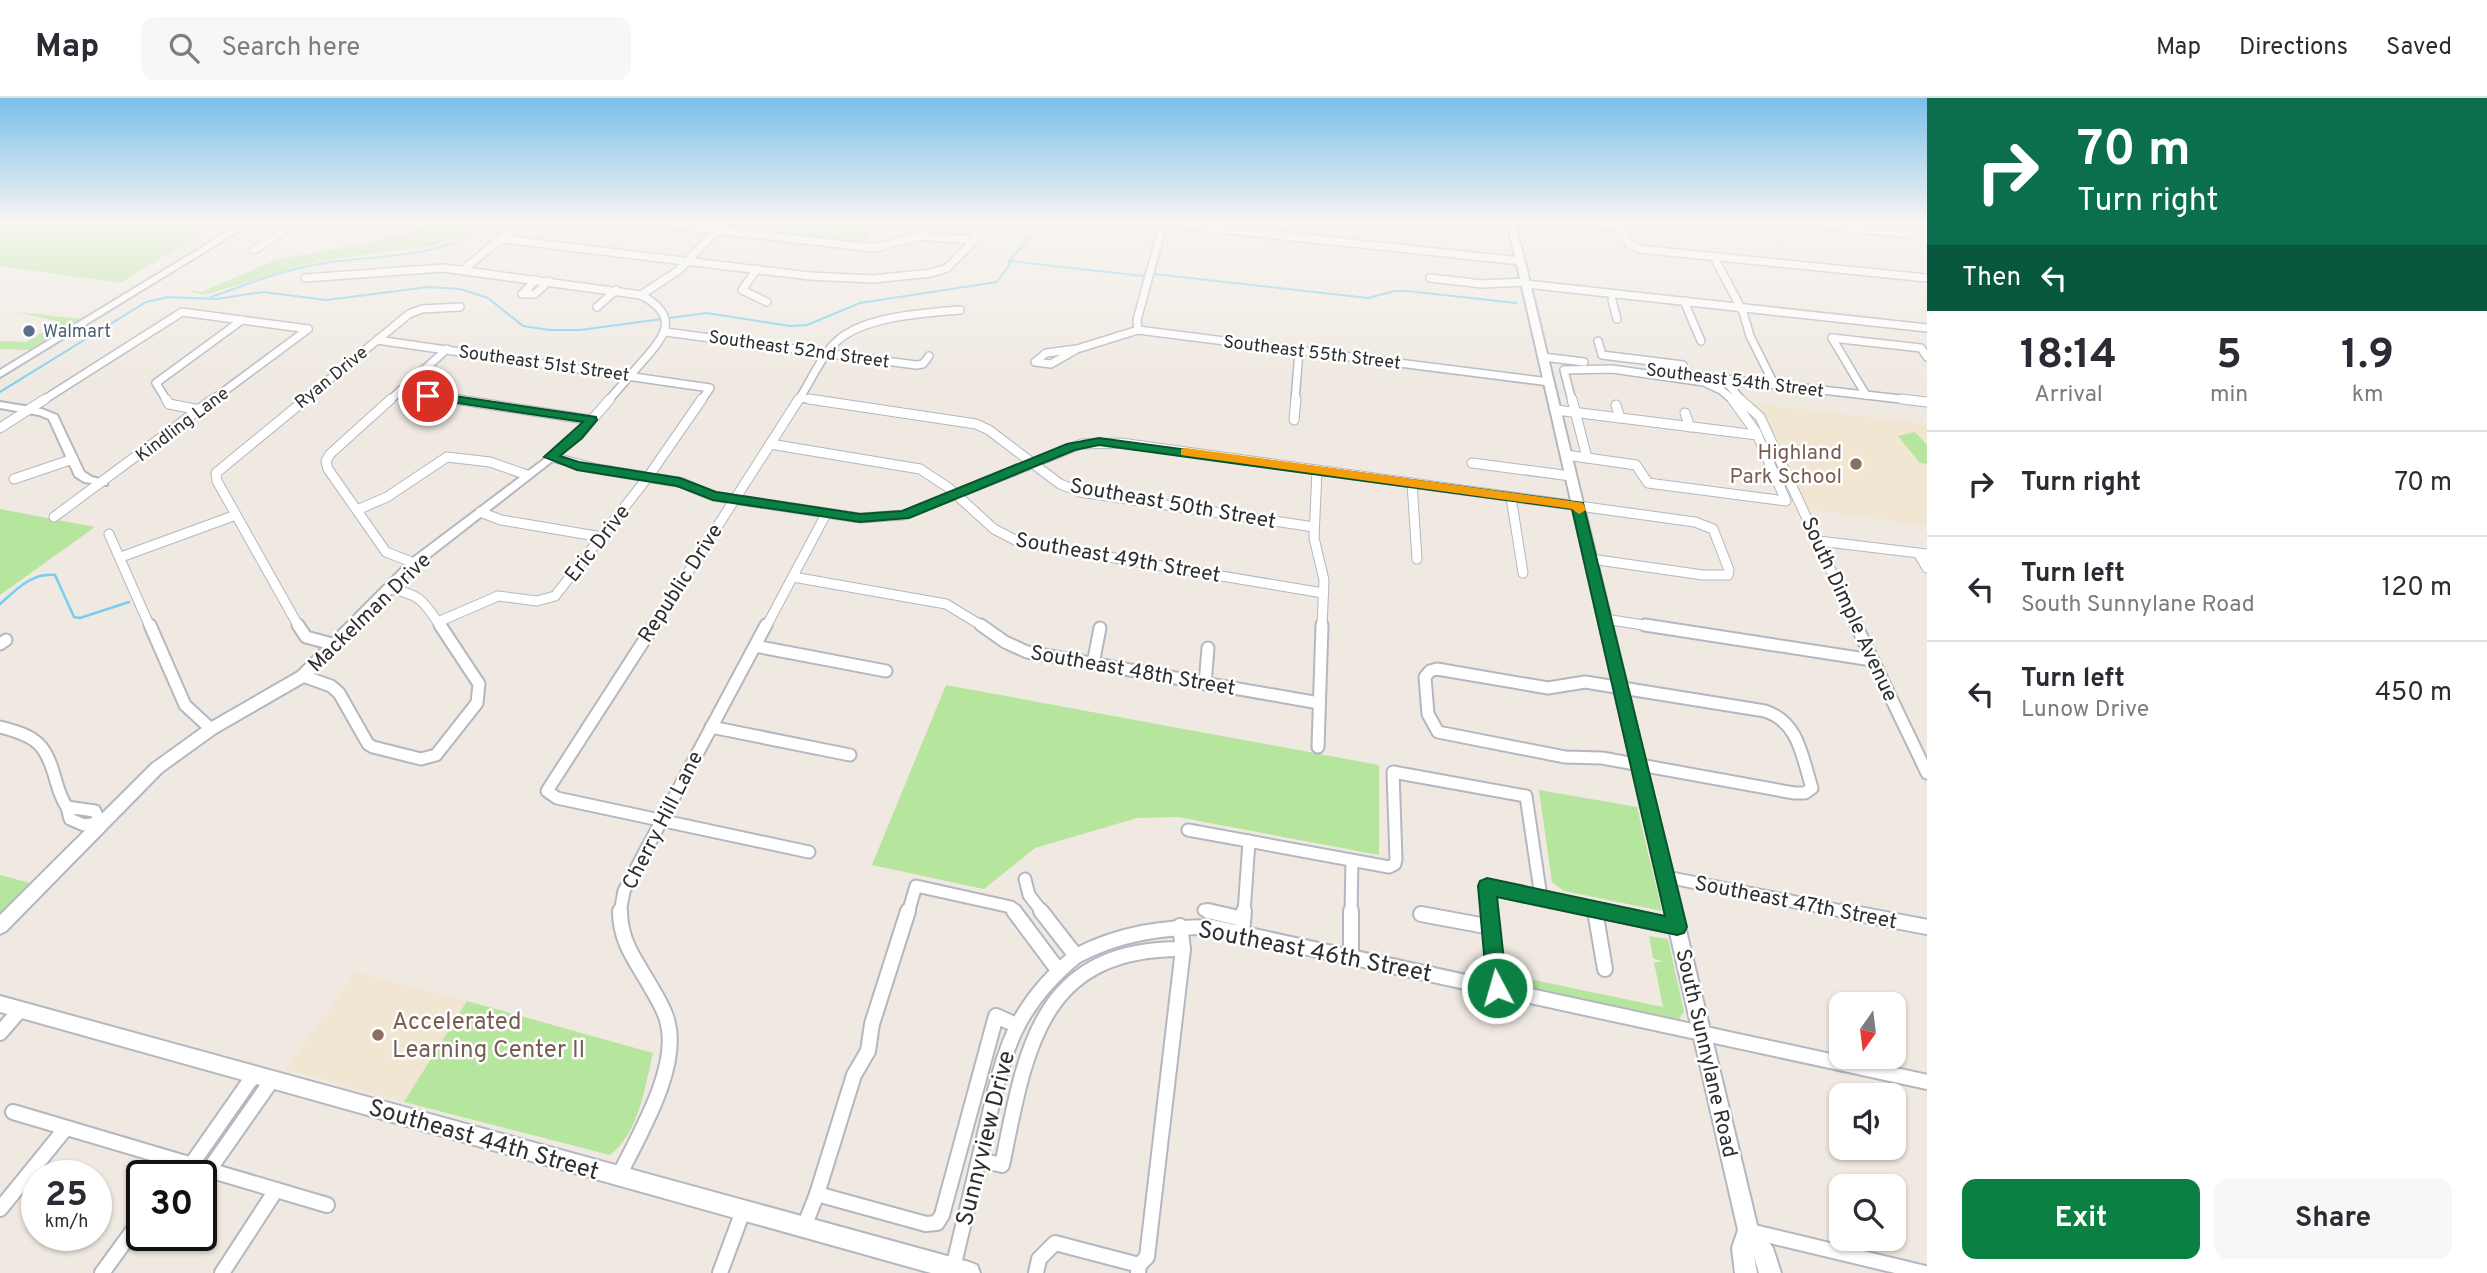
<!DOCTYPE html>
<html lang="en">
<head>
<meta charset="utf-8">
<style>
	:root { --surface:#fff; --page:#f7f7f7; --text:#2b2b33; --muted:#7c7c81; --line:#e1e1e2; --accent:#0b8043 }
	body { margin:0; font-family:Overpass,sans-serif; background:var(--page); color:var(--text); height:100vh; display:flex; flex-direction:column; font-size:26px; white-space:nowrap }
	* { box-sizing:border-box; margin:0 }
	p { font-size:23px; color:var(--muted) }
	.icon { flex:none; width:38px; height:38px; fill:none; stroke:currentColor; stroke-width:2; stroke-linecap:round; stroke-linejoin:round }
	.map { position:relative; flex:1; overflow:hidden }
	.panel { display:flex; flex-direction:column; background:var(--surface); width:560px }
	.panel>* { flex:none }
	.top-card { background:#0b6e4f; color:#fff; overflow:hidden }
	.needle { width:46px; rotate:194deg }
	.tools { position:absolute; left:1829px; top:894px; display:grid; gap:14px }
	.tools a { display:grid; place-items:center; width:77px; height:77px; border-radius:14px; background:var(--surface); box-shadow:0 2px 5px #0004; font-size:35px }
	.speed { position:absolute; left:21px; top:1062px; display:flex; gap:14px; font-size:35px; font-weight:700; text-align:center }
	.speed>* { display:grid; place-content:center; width:91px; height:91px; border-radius:50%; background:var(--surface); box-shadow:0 2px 5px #0004; line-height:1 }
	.speed small { font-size:18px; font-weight:400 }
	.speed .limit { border:4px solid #111; border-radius:10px; background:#fff; color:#111 }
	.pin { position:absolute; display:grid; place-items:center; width:60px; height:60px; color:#fff; margin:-30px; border:4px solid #fff; border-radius:50%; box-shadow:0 2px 7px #0007 }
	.me { position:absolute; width:77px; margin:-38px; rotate:354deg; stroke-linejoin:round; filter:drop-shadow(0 0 5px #0008) }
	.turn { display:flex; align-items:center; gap:24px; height:147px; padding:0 35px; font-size:32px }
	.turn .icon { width:91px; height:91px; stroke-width:2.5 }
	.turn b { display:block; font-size:49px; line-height:60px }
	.then { display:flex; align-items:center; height:66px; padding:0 35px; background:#0003; gap:14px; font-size:26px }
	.eta { display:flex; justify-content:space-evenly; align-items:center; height:119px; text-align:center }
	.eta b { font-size:42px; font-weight:700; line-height:49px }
	.button { display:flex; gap:14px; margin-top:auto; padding:14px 35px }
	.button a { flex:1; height:80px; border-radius:14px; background:var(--accent); color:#fff; font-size:28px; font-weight:700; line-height:80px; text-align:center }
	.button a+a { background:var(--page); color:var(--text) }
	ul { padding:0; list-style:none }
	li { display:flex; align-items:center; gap:21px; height:105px; padding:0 35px; border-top:2px solid var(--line) }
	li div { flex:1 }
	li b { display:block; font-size:26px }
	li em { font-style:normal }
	header { display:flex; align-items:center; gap:42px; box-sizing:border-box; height:98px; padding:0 35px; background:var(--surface); border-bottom:2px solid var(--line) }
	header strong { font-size:33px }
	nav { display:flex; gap:38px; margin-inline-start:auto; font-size:24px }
	.search { width:490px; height:63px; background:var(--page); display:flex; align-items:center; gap:18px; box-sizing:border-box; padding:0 24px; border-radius:14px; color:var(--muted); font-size:26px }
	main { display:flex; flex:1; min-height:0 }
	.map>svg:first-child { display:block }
	.education { fill:#f0e6d1 }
	.green { fill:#b6e59e }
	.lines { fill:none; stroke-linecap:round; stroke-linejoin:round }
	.stream-far1 { stroke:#75cff0; stroke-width:2 }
	.stream { stroke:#75cff0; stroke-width:2.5 }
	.street-far3-casing { stroke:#b4b7c1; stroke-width:10 }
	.street-far2-casing { stroke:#b4b7c1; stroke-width:11 }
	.street-far1-casing { stroke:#b4b7c1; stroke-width:15 }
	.street-casing { stroke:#b4b7c1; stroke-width:18 }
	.secondary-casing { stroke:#b4b7c1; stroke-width:4 }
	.street-far3 { stroke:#fff; stroke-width:7 }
	.street-far2 { stroke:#fff; stroke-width:9 }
	.street-far1 { stroke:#fff; stroke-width:11 }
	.street { stroke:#fff; stroke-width:14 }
	.secondary { fill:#fff; fill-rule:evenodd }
	.route { fill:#0b8043; stroke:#07532c; stroke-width:2 }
	.slow { fill:#f59e0b }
	.service-dot { fill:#5c6f8a; stroke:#fff; stroke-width:2.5 }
	.education-dot { fill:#8d6e63; stroke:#fff; stroke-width:2.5 }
	.labels { text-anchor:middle; stroke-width:5; stroke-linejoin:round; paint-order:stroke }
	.far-service-label { font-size:18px; fill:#4e5e75; stroke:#fff; text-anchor:start }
	.far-street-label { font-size:18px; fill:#2e2e2e; stroke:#fff }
	.education-label { font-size:21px; fill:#785e54; stroke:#fff; text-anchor:end }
	.street-label { font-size:21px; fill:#2e2e2e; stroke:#fff }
	.near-street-label { font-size:24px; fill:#2e2e2e; stroke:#fff }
	.near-education-label { font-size:24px; fill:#785e54; stroke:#fff; text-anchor:start }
</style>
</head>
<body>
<header>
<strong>Map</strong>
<div class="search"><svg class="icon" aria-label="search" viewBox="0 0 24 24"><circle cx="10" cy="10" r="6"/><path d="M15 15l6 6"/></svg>Search here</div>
<nav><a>Map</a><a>Directions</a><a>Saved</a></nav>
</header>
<main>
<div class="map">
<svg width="1927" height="1175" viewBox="0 0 1927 1175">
	<rect width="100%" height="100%" fill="#efe9e1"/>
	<!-- education -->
	<g class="education">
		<polygon points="1750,305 1927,326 1927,428 1807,411"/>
		<polygon points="356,874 467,903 404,1004 286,971"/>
	</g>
	<!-- green -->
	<g class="green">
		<polygon points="0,123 223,123 120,185 0,168"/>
		<polygon points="445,123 474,123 462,139 434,147 314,164 204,197 184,192 201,194 278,161 360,147"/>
		<polygon points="729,123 879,123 863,148 725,132 723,129"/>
		<polygon points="17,214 81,221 29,252 0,251 0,243 26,244 60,224"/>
		<polygon points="1915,334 1927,347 1927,366 1920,365 1898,338"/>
		<polygon points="0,411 95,429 0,497"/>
		<polygon points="946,587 1379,667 1379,757 1178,719 1137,720 1035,750 984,791 872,767"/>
		<polygon points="1539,692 1637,709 1662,813 1564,793 1552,784"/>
		<polygon points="0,777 30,785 0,816"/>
		<polygon points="1649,838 1668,841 1684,914 1679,921 1510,886 1509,881 1502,879 1505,876 1663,909 1654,864 1663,864 1653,860"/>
		<path d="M467 903 653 955C645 988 639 1035 610 1057L404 1004Z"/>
	</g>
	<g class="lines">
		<!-- stream-far1 -->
		<g class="stream-far1">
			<polyline points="1009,163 1143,178"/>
			<polyline points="1154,176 1368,200 1395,193 1407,193 1516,205"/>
			<path d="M211 199C249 186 278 173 319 166 375 156 445 163 489 123"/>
			<polyline points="0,294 146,204 168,199 216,201 263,194 326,202 429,189 460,191 488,200 523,228 550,232 580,232 707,215 790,228 807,227 860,205 997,184 1010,166 1009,163 1037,131 1048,123"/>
		</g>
		<!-- stream -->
		<path class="stream" d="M0 506C16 492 32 474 55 477L74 519 80 520 129 504"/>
		<defs>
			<g id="street-far3">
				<polyline points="635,123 874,150 919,138 973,142"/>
				<polyline points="1557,123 1622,130"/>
				<polyline points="1619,123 1630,147 1639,151 1927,180"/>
				<polyline points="1776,123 1911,136"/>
				<polyline points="1163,125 1520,163"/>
				<polyline points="501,141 810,178 873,181 931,175 947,170 969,148 981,123"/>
				<polyline points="254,152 298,123"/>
				<polyline points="1714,159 1743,214 1750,238 1774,286"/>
				<polyline points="757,171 742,192 767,204"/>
				<polyline points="463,172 522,123"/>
				<polyline points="305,180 443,170 641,197"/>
				<polyline points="1430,180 1482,186 1526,184"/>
				<polyline points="536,182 522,196 535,196 549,183"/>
				<polyline points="1526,186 1927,230"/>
				<polyline points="1612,202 1617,221"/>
				<polyline points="1684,203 1701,243"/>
				<polyline points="597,209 616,192"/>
				<polyline points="1138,232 1137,222 1164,123"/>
				<polyline points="665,234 916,267 923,266 929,258"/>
				<polyline points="1832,240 1921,250 1927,259"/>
				<polyline points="1832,240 1866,297"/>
				<polyline points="377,242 710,290 701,303"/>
				<polyline points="1598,243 1602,257 1683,267 1687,276"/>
				<polygon points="1077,251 1051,266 1035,264 1046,255"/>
				<polyline points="1077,251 1138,232 1549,284"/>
				<polyline points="1543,259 1584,264"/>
				<polyline points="1700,278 1918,303"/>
				<polyline points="1724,281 1742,303"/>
				<polyline points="400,293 465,303"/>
				<polyline points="801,300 821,303"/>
				<polyline points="42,303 182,214 308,231"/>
				<polyline points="167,303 156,285 242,222"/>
				<polyline points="211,303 308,231"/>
				<polyline points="303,303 409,216 422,211 460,209"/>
				<polyline points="389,303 447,251"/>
				<path d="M608 303C619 290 630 278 641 265 664 239 682 219 641 197L679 172 725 123"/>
				<path d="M798 303C809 286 822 257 836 244 863 218 925 215 960 212"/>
				<polyline points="1295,303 1299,253"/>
				<polyline points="1572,303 1564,272 1612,271 1704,284 1721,292 1734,303"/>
			</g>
			<g id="street-far2">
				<polyline points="166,301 169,306 200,312"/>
				<polyline points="391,301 330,356 326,363 328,371 386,454 414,465"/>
				<polyline points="454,301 591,322"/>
				<polyline points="809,301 976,326 989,332 1060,386 1080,394 1314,429"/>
				<polyline points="1572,301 1587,360"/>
				<polyline points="1740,301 1760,319 1857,529"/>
				<polyline points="1902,301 1927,304"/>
				<polyline points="1616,307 1620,320"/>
				<polyline points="1556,312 1757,337"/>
				<polyline points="1685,315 1690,329"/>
				<polyline points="1294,322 1296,301"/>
				<polyline points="0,330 45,301"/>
				<polyline points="770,346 920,371 949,390 994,431 1019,444 1323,495"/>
				<polyline points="1566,357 1587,360"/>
				<polyline points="551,359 598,371 683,385 713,398 860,420 904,417 1081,346 1121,345 1695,424 1713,431 1729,472 1728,477 1703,477 1591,461"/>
				<polyline points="551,359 578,338 610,301"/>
				<polyline points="1587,360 1636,367 1648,385 1786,403 1756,334 1732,301"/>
				<polyline points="1472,365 1571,378"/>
				<polyline points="1317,372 1314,440 1324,482 1322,529"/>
				<polyline points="14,381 73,361"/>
				<polyline points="1412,385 1417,461"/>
				<polyline points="1511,399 1523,475"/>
				<polyline points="357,412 387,399 447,359 490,364 527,377"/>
				<polyline points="480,414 501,422 602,439"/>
				<polyline points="54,419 213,301"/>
				<polyline points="109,436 150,529"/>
				<polyline points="1819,443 1927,456"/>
				<polyline points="1918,455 1927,470"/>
				<polyline points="121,459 236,417"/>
				<polyline points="793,479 946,506 984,529"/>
				<path d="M390 491C421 496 424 504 441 529"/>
				<polyline points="1605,521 1656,529"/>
				<polyline points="438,524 498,498 537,503 555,498 648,379 702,301"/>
				<polyline points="299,529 217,383 216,375 306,301"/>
				<polyline points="653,529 799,301"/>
				<polyline points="766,529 826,416"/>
			</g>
			<g id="street-far1">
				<polyline points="150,527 185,607 211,631"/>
				<polyline points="298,527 306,539 336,547"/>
				<polyline points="654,527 547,693 557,700 809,754"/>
				<polyline points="981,527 1005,544 1027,554 1319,605"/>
				<polyline points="1645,527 1872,562"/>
				<polyline points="1856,527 1927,675"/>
				<polyline points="0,546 6,542"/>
				<polyline points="755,548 886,573"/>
				<polyline points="1093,566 1100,530"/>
				<path d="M1437 571 1548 590 1585 584 1765 613C1799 624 1802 659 1812 690L1805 695H1794L1602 660 1565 659 1438 634 1428 616 1425 579 1430 573Z"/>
				<polyline points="303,578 331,588 339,595 368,646 373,649 421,661 436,657 477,605 479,586 440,527"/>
				<polyline points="1205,586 1208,550"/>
				<path d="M0 629C37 638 46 646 56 683 59 693 61 701 67 709"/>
				<polyline points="711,629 850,657"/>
				<polyline points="1318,649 1322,527"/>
				<polygon points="67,709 95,713 100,725 84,727 70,721"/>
				<polyline points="1188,732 1389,769 1395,766 1396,761 1393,674 1526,698 1541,799"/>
				<polyline points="1666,779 1852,815"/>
				<polyline points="1025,781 1029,797 1043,815"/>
				<polyline points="1595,811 1596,815"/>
				<polyline points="1204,812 1215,815"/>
				<polyline points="620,815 624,793 766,527"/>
				<polyline points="908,815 916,788 1011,809 1015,815"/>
				<polyline points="1244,815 1249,743"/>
				<polyline points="1351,815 1352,763"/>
				<polyline points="1490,815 1487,788 1610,815"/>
			</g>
			<g id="street">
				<polyline points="908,813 872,926 868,953 854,977 817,1096 926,1126 937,1125 942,1117 996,918 1016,927"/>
				<polyline points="1014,813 1058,872"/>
				<polyline points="1208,813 1243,821"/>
				<polyline points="1489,813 1497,890"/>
				<polyline points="1595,813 1605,871"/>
				<polyline points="1602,813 1677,829"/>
				<polyline points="1843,813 1927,829"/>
				<polyline points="1421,816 1491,829"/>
				<polyline points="1242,835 1244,813"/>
				<path d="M1076 858C1120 835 1163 829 1212 829L1927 984"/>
				<polyline points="1351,859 1351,813"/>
				<polyline points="0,935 20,912"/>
				<polyline points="13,1014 327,1107"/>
				<path d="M979 1062 1002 1067C1026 952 1038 850 1183 851L1180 828"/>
				<polyline points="191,1067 254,977"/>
				<polyline points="209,1072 272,982"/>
				<polyline points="172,1078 182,1064"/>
				<path d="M619 1078C638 1038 679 972 668 926 666 914 658 901 652 891 637 864 620 845 620 813"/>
				<polyline points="0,1111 66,1030"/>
				<polyline points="804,1129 817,1096"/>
				<polyline points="1750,1133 1925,1175"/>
				<polyline points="1139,1167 1147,1159 1183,851"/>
				<path d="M953 1170C963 1127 974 1083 984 1040 1003 960 1009 913 1076 858L1041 813"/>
				<polyline points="102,1175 142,1120"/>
				<polyline points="222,1175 276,1092"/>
				<polyline points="720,1175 743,1113"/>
				<polyline points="1036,1175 1039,1161 1055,1145 1139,1167 1138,1175"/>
			</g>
			<g id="secondary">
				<polygon points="245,123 255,123 0,279 0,272"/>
				<polygon points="1507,123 1515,123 1757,1127 1773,1150 1781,1175 1759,1175 1754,1158 1757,1175 1735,1175 1732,1150 1738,1132"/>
				<polygon points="0,304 42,311 57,317 84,374 92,379 107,383 107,387 84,384 75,378 49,321 39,317 0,310"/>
				<polygon points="551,356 555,357 555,361 418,468 308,582 216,635 162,674 6,833 0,836 0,817 152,666 206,627 298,574 410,462"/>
				<polygon points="0,898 969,1164 977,1167 980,1175 931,1175 0,914"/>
			</g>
		</defs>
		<!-- street-far3 casing -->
		<use href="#street-far3" class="street-far3-casing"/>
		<!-- street-far2 casing -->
		<use href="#street-far2" class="street-far2-casing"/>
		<!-- street-far1 casing -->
		<use href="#street-far1" class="street-far1-casing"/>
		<!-- street casing -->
		<use href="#street" class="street-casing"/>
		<!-- secondary casing -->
		<use href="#secondary" class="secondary-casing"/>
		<!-- street-far3 -->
		<use href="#street-far3" class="street-far3"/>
		<!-- street-far2 -->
		<use href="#street-far2" class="street-far2"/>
		<!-- street-far1 -->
		<use href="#street-far1" class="street-far1"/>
		<!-- street -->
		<use href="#street" class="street"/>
		<!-- secondary -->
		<use href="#secondary" class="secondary"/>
	</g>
	<!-- sky -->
	<linearGradient id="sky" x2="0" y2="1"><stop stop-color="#7abfeb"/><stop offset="0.43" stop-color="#f8f5f2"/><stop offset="1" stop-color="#f8f5f2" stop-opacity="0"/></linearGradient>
	<rect width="1927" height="288" fill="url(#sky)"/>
	<!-- route -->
	<polygon class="route" points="428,294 596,319 597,322 582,340 560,358 579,364 680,380 716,394 860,416 902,413 1067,346 1099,340 1583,405 1687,829 1684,835 1677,837 1497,799 1507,890 1504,896 1497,899 1490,896 1487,890 1478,788 1480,783 1487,780 1665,818 1572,411 1099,347 1075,352 909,420 860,424 713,402 677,388 577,372 544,359 583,324 424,300 424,295"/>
	<!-- slow -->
	<polygon class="slow" points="1186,350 1578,404 1583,405 1586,412 1579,416 1572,411 1181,357 1181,351"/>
	<!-- markers -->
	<circle class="service-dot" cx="29" cy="233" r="7"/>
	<g class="education-dot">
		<circle cx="1856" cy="366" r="7"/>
		<circle cx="378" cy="937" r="7"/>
	</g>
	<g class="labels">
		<!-- far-service labels -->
		<g class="far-service-label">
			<text x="43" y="239">Walmart</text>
		</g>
		<!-- far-street labels -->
		<g class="far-street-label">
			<text transform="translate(799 251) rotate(8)" y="6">Southeast 52nd Street</text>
			<text transform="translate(1312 254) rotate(7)" y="6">Southeast 55th Street</text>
			<text transform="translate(544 265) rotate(8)" y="6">Southeast 51st Street</text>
			<text transform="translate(331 279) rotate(-39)" y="6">Ryan Drive</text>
			<text transform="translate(1735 282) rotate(7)" y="6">Southeast 54th Street</text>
			<text transform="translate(182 326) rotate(-37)" y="6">Kindling Lane</text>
		</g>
		<!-- education labels -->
		<g class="education-label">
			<text x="1842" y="361">Highland<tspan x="1842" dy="24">Park School</tspan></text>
		</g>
		<!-- street labels -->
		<g class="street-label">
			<text transform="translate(1173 405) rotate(10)" y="7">Southeast 50th Street</text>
			<text transform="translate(597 445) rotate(-52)" y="7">Eric Drive</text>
			<text transform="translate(1118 459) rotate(10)" y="7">Southeast 49th Street</text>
			<text transform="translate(680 485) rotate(-57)" y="7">Republic Drive</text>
			<text transform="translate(1850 511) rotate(65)" y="7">South Dimple Avenue</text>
			<text transform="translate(369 514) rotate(-44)" y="7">Mackelman Drive</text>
			<text transform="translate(1133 572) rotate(10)" y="7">Southeast 48th Street</text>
			<text transform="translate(662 722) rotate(-63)" y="7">Cherry Hill Lane</text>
			<text transform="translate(1796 804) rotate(11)" y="7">Southeast 47th Street</text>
			<text transform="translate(1707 955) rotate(77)" y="7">South Sunnylane Road</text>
		</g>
		<!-- near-street labels -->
		<g class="near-street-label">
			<text transform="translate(1315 853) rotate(11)" y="8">Southeast 46th Street</text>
			<text transform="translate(985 1040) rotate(-76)" y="8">Sunnyview Drive</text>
			<text transform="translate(484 1041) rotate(16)" y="8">Southeast 44th Street</text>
		</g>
		<!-- near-education labels -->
		<g class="near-education-label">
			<text x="392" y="931">Accelerated<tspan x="392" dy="28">Learning Center II</tspan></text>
		</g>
	</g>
</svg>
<div class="tools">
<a><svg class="needle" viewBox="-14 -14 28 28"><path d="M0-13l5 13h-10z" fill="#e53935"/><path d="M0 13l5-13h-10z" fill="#7c7c81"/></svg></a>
<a><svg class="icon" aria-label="sound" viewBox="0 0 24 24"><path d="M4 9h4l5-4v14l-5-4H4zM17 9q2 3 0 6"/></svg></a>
<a><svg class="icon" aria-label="search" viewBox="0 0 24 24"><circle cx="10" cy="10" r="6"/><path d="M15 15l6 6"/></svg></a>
</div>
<div class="speed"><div>25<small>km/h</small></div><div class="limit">30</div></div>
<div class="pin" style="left:428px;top:298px;background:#d93025"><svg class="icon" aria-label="arrive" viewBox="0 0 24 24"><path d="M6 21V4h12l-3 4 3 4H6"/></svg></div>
<svg class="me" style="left:1497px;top:890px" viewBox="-20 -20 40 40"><circle r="17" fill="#0b8043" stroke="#fff" stroke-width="3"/><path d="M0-11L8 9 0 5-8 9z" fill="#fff"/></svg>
</div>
<section class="panel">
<div class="top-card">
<div class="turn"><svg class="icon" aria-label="right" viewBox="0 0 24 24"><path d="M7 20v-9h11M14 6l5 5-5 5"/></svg><div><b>70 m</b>Turn right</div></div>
<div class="then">Then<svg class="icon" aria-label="left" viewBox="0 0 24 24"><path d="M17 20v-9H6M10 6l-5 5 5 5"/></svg></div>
</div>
<div class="eta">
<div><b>18:14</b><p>Arrival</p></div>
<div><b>5</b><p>min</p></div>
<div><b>1.9</b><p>km</p></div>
</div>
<ul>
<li><svg class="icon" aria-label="right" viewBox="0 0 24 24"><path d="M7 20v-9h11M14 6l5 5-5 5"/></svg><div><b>Turn right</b></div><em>70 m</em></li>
<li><svg class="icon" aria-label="left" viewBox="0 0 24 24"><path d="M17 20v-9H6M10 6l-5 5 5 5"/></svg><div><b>Turn left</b><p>South Sunnylane Road</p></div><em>120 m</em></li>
<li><svg class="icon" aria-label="left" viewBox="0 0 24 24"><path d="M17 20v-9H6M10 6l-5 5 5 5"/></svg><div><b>Turn left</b><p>Lunow Drive</p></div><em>450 m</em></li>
</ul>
<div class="button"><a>Exit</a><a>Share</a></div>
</section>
</main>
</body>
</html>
